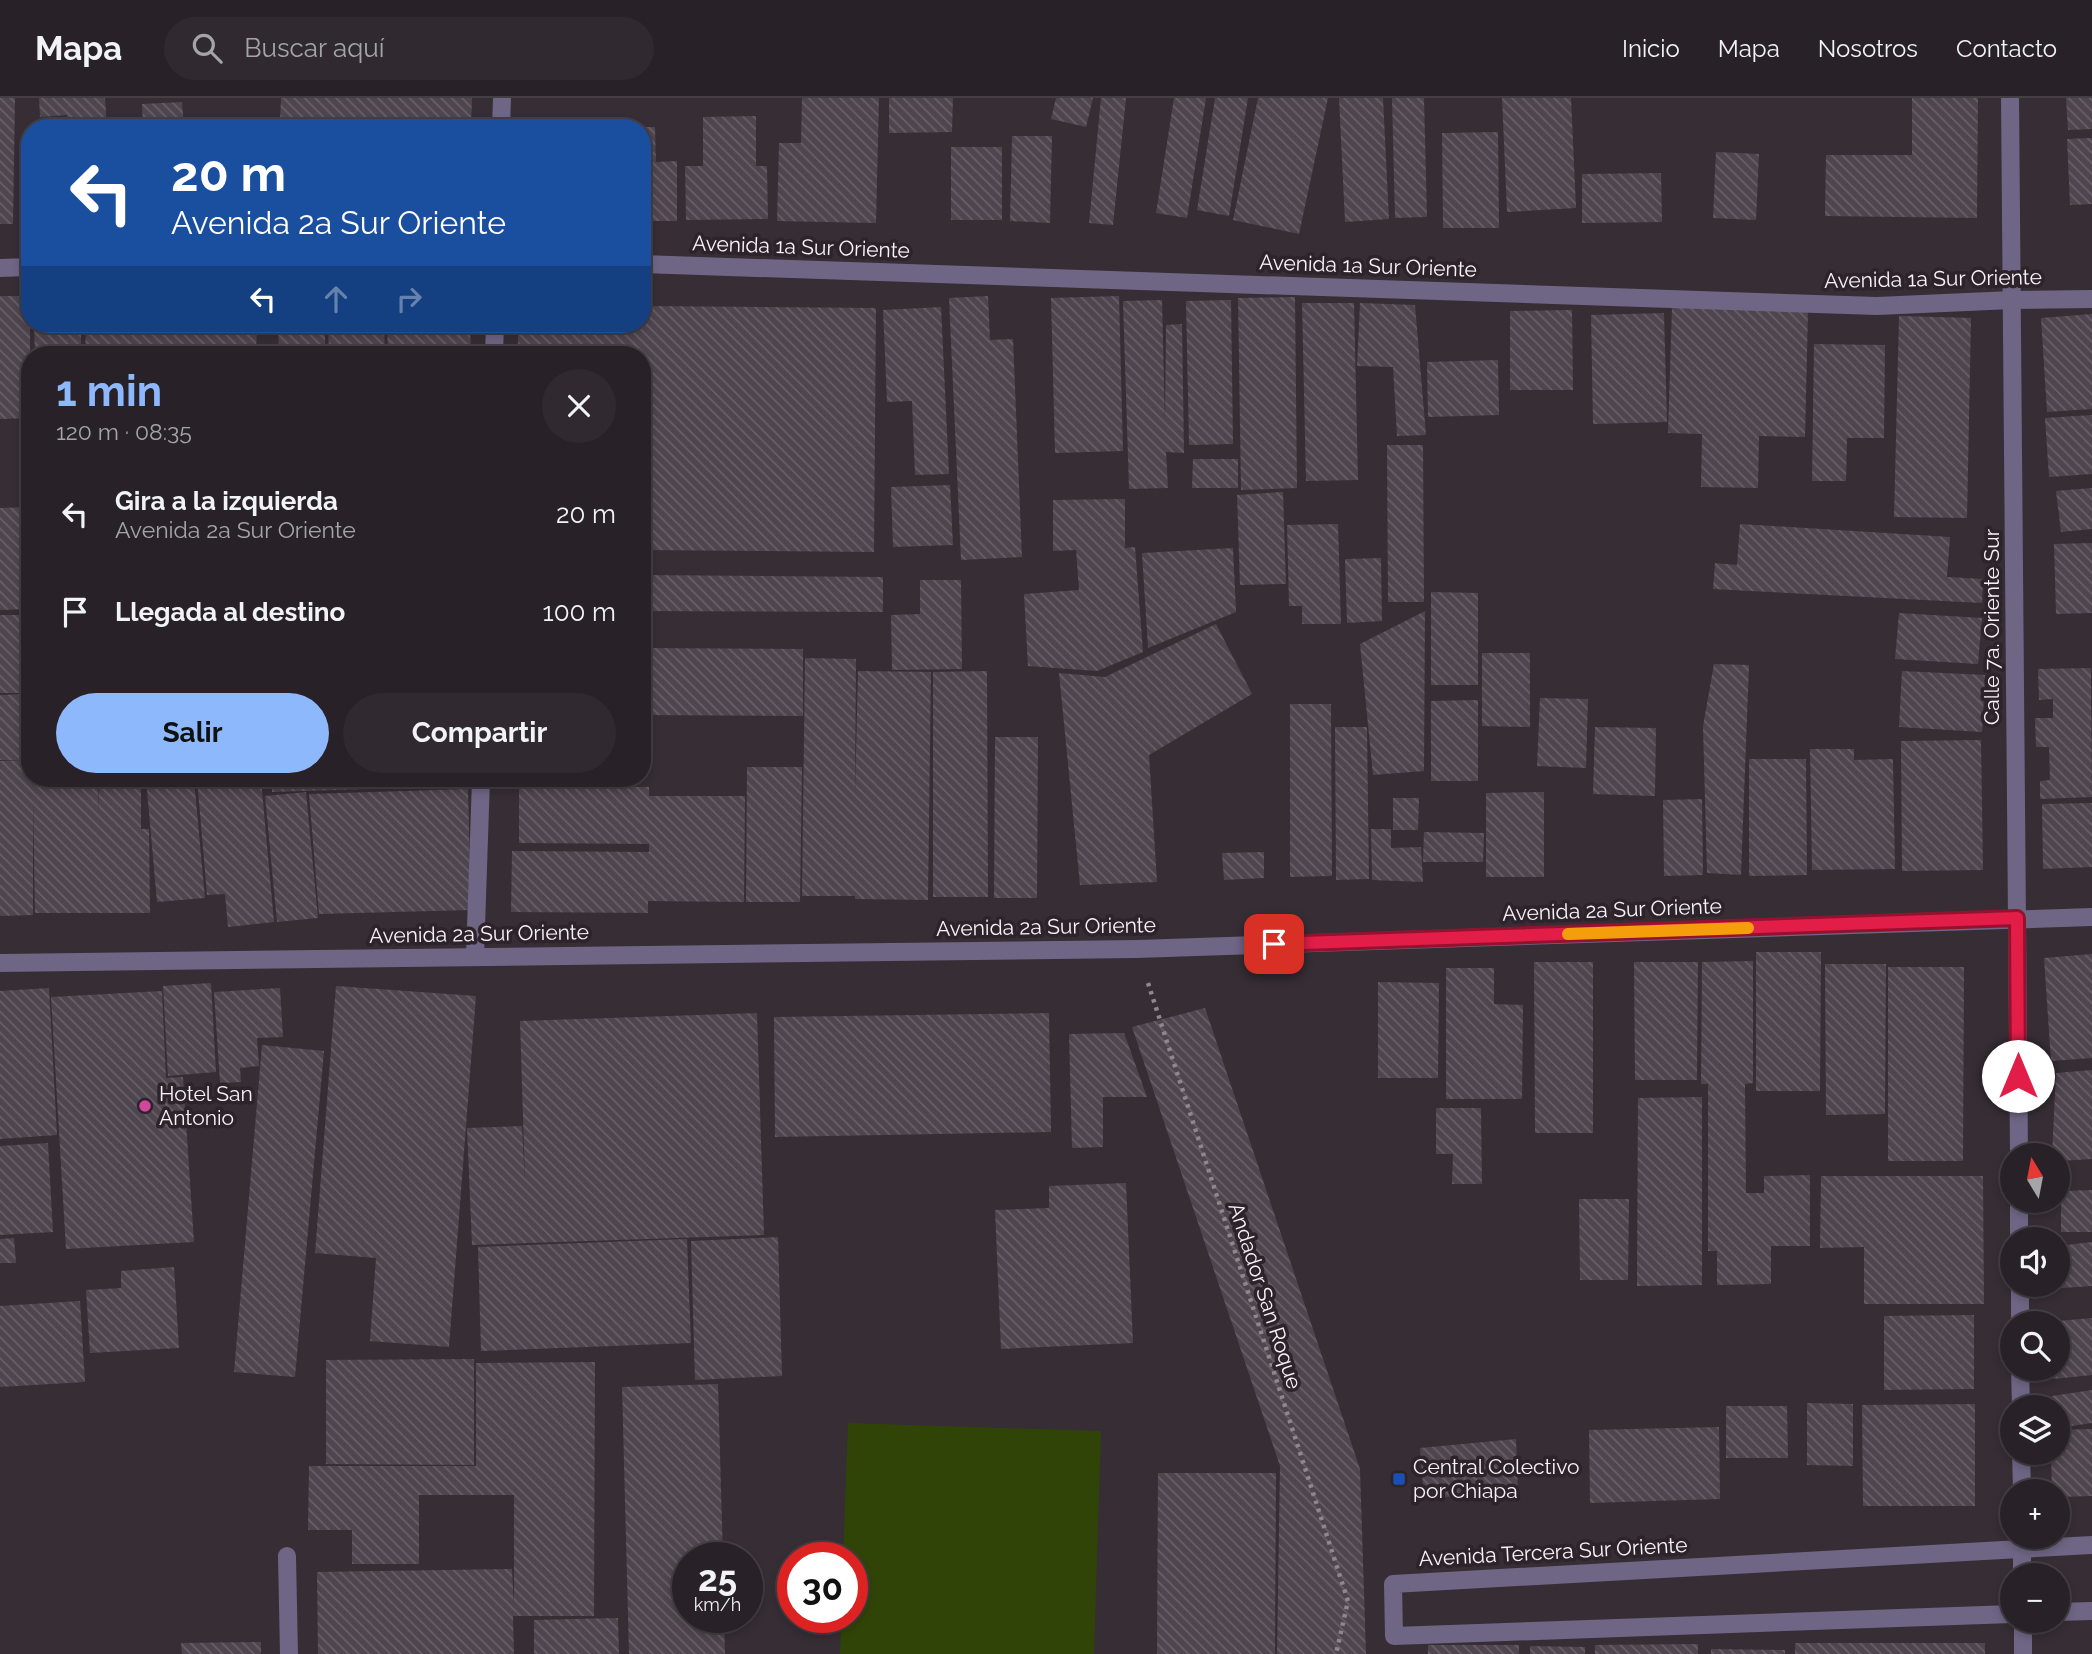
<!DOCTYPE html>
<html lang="es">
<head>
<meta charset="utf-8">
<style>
	:root { --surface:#282228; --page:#302a30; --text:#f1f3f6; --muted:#a5a4a8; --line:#443f45; --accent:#8db9fc }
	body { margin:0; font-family:Raleway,sans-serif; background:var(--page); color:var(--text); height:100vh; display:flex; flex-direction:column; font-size:26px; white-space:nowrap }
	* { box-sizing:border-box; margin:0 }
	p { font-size:23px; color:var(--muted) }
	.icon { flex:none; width:38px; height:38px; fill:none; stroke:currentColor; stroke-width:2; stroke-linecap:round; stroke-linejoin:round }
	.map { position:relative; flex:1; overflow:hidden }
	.side { position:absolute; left:21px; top:248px; width:630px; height:441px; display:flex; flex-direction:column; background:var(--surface); border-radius:28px; box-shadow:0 4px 10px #0003,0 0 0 2px var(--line) }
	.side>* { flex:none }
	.guide { position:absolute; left:21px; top:21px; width:630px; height:214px; border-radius:28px; box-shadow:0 4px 10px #0003,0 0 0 2px var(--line); background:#1a4fa0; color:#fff; overflow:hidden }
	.needle { width:46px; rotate:350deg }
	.fabs { position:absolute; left:2000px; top:1045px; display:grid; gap:14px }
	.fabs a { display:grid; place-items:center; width:70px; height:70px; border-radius:50%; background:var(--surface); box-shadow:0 4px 10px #0003,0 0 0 2px var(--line); font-size:35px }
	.speed { position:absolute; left:672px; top:1444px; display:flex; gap:14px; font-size:35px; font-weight:700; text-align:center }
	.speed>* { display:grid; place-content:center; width:91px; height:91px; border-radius:50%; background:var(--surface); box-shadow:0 4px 10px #0003,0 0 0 2px var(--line); line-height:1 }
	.speed small { font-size:18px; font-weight:400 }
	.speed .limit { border:10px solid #d22; background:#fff; color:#111 }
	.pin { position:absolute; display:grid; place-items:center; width:60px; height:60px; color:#fff; margin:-30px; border-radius:14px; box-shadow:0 4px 10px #0006 }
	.me { position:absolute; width:77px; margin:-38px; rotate:0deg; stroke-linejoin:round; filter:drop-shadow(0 0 5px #0008) }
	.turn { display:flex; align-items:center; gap:24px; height:147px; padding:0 35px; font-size:32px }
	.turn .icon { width:91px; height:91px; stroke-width:2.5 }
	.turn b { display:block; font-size:49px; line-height:60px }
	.lanes { display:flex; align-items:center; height:66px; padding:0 35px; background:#0003; justify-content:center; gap:35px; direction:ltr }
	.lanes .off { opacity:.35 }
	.round { display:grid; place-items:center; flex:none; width:74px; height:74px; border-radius:37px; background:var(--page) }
	.head { display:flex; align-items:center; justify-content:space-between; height:119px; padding:0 35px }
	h1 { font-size:42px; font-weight:700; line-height:52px; color:var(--accent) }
	.cta { display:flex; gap:14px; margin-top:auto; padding:14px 35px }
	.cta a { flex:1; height:80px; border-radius:42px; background:var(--accent); color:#111; font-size:28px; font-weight:700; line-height:80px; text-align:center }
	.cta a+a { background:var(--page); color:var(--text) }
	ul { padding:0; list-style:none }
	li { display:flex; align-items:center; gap:21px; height:98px; padding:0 35px }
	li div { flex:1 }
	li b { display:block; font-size:26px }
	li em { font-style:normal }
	header { display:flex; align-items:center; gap:42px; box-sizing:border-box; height:98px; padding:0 35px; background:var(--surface); border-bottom:2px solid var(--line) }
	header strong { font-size:33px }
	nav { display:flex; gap:38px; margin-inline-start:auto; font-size:24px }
	.search { width:490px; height:63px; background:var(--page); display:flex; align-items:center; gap:18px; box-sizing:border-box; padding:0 24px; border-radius:38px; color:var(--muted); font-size:26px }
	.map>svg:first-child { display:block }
	.green { fill:#314408 }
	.building { fill:url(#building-back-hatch) }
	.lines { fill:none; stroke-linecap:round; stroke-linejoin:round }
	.path { stroke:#8e878e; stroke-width:4.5; stroke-dasharray:3.5 5; stroke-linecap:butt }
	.minor { stroke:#6f6585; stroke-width:18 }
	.route-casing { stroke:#92132f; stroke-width:18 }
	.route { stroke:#e11d48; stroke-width:12 }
	.slow { stroke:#f59e0b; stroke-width:12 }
	.hotel-dot { fill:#d1479c; stroke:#2c232b; stroke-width:2.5 }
	.transit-dot { fill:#1a4fb4; stroke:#2c232b; stroke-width:2.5 }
	.labels { text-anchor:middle; stroke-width:7; stroke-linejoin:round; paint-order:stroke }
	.street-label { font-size:21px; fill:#f7f2f7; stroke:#2c232b }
	.poi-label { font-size:21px; fill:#f7f2f7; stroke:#2c232b; text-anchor:start }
</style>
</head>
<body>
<header>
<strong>Mapa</strong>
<div class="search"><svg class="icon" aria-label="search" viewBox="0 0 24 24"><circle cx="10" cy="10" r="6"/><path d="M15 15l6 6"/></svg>Buscar aquí</div>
<nav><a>Inicio</a><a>Mapa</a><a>Nosotros</a><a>Contacto</a></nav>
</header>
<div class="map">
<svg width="2092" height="1556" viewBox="0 0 2092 1556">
	<defs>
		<pattern id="building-back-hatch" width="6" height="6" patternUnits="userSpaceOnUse" patternTransform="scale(1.75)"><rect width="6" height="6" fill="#4e454e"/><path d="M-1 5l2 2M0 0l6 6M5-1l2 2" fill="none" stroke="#686068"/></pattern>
	</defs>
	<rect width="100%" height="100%" fill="#362d35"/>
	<!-- green -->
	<polygon class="green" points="848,1325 1101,1333 1094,1556 840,1556 841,1519 852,1519 852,1460 843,1459"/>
	<!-- building -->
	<g class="building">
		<polygon points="0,0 15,0 13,126 0,126"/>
		<polygon points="39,0 105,0 107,30 68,30 67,17 40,19"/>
		<polygon points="281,0 472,0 471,30 280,24"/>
		<polygon points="802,0 879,0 876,125 777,123 779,45 801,45"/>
		<polygon points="889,0 953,0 952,34 889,35"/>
		<polygon points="1056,0 1093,0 1086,29 1051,21"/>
		<polygon points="1101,0 1126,0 1113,127 1089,125"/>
		<polygon points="1174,0 1206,0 1187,120 1156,115"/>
		<polygon points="1215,0 1248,0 1229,118 1197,112"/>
		<polygon points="1258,0 1328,0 1299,136 1233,122"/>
		<polygon points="1339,0 1383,0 1389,121 1345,124"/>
		<polygon points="1392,0 1424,0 1427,119 1395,120"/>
		<polygon points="1502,0 1571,0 1576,110 1507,114"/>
		<polygon points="1912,0 1978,0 1977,120 1825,118 1826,57 1912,57"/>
		<polygon points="2066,0 2092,0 2092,31 2068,32"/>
		<polygon points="182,4 184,30 143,30 142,6"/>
		<polygon points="756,18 756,68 767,68 768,121 686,122 685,68 703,68 703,19"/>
		<polygon points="642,29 655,29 656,64 677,63 677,123 642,123"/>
		<polygon points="1498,34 1499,130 1443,130 1442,35"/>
		<polygon points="1012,38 1052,38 1050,125 1010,123"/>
		<polygon points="2092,40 2092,106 2070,107 2067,41"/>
		<rect x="951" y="49" width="51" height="73"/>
		<polygon points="1716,54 1759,56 1756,122 1713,120"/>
		<polygon points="1661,75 1662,124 1582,125 1582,76"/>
		<polygon points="0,198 30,198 30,320 0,321"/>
		<polygon points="988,198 990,242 1013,241 1022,459 961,462 949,200"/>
		<polygon points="1119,198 1123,353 1055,355 1051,200"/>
		<polygon points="1295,199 1297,390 1241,392 1238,200"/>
		<polygon points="1162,202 1165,325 1166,227 1182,226 1184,355 1166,354 1168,390 1129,391 1123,203"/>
		<polygon points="1231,202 1233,346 1189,347 1186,203"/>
		<polygon points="1302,205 1354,205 1358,382 1306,383"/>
		<polygon points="1360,205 1415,207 1426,337 1397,338 1393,269 1357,268"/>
		<polygon points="642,208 876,210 874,454 642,452 642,257 518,257 518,226 642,226"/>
		<polygon points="941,209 949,376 915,377 912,303 887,304 883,212"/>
		<polygon points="1672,209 1808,213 1805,339 1759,338 1758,390 1701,389 1702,336 1668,335"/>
		<polygon points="1572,212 1573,292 1510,292 1510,213"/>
		<polygon points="1664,215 1667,324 1593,326 1591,217"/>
		<polygon points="2092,216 2092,311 2047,314 2041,220"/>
		<polygon points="1899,218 1971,220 1967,420 1894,419"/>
		<polygon points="34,226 81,226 81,257 35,257"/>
		<polygon points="86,226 257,226 256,257 85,257"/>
		<polygon points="278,226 325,226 325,257 279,257"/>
		<polygon points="328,226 384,226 385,257 329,257"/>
		<polygon points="387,226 470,226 471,257 388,257"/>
		<polygon points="1814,246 1885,247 1884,340 1847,340 1846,383 1812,383"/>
		<polygon points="1498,262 1499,317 1428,319 1427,264"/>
		<polygon points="2092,317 2092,376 2049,379 2045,320"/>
		<polygon points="1387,347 1423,347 1424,504 1388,504"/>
		<polygon points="1193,361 1238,361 1238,390 1192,390"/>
		<polygon points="950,387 953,447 893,449 891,389"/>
		<polygon points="2092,390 2092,431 2061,434 2056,393"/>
		<polygon points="1283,394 1286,486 1240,487 1237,397"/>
		<polygon points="1125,401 1125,450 1135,449 1143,554 1097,573 1028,568 1024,496 1079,492 1076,452 1053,453 1053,402"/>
		<polygon points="30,409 30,511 0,512 0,410"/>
		<polygon points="1338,426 1341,526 1302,526 1302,508 1289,508 1287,427"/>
		<polygon points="1740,426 1950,439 1947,479 1983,481 1982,505 1713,491 1715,465 1737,467"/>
		<polygon points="2092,445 2092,515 2056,516 2054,446"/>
		<polygon points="1233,450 1236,514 1148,550 1142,455"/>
		<polygon points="1381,460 1382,523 1347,525 1345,461"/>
		<polygon points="642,477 883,479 883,514 642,513"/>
		<polygon points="920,482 961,482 962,571 892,572 891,517 920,516"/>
		<polygon points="1431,494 1478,495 1478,587 1431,587"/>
		<polygon points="1425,513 1424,673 1373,677 1360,546"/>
		<polygon points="1899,515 1982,520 1978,566 1895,561"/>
		<rect x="0" y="517" width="30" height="78"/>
		<polygon points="1216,526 1252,596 1149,657 1157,784 1080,787 1059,575 1105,579"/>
		<polygon points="642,550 803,551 803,618 642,617"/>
		<polygon points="1482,555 1530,555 1530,629 1482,628"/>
		<polygon points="805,560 856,561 855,699 858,573 931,574 928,802 855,801 855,798 802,798"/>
		<polygon points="1714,566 1749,567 1741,777 1707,775 1703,628"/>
		<polygon points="2091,570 2092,699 2040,701 2040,683 2050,682 2049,649 2036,649 2035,620 2053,620 2053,601 2039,602 2038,571"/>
		<polygon points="987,573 988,799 933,799 933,574"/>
		<polygon points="1902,573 1985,577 1982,634 1899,629"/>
		<polygon points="30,596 30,681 98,681 99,714 99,681 141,681 141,731 149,731 150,815 35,815 33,701 33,817 0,818 0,663 25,663 0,662 0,597"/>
		<polygon points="1540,600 1588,601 1586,670 1537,668"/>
		<polygon points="1478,602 1478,683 1431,683 1431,603"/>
		<polygon points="1290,606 1331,606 1332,778 1290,779"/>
		<polygon points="1335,629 1367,629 1369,781 1336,782"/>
		<polygon points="1595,629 1656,630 1655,698 1593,696"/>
		<polygon points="995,639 1038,639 1037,800 994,800"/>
		<polygon points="1981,642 1983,772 1902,773 1901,643"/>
		<polygon points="1810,651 1854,651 1854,662 1893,661 1895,771 1812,772"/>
		<polygon points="1749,661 1806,661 1807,777 1749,778"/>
		<polygon points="747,669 802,669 800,804 746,804"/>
		<polygon points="146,681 194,681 205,800 157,804"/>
		<polygon points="197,681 261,681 274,824 228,829 225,796 207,797"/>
		<polygon points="272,681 466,681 466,688 272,694"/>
		<polygon points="519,688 649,689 649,698 745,698 744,804 648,803 648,815 511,814 512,753 649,754 649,746 519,745"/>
		<polygon points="468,691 471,812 319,816 309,696"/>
		<polygon points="306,694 318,820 277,824 265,698"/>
		<polygon points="1544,694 1544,779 1486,779 1486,695"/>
		<polygon points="1393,700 1419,700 1418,732 1393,732"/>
		<polygon points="1702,701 1703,777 1664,778 1663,702"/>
		<polygon points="2092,705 2092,769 2043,771 2042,706"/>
		<polygon points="1371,731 1391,731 1391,750 1421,749 1423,784 1372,782"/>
		<polygon points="1424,734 1484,735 1483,764 1423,764"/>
		<polygon points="1264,754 1264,780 1224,782 1222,755"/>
		<polygon points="1756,854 1821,854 1820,993 1756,993"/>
		<polygon points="2092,856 2092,960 2051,963 2044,860"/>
		<polygon points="1753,863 1753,985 1745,986 1746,1095 1764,1095 1764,1078 1810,1077 1810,1148 1771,1148 1771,1186 1717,1187 1717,1153 1708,1153 1708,986 1701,986 1702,864"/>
		<polygon points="1534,864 1593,864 1593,1035 1535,1035"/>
		<polygon points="1634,864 1698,864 1697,982 1635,982"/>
		<polygon points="1825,866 1886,866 1885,1016 1826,1017"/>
		<polygon points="1888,869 1964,869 1963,1063 1888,1063"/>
		<polygon points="1446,870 1494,870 1494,906 1523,907 1522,1001 1446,1001"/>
		<polygon points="1378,884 1439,885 1438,980 1378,980"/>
		<polygon points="211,885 216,974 168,978 163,888"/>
		<polygon points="336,888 476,898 449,1249 370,1243 376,1160 315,1155"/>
		<polygon points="49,890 57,1037 0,1041 0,893"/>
		<polygon points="280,890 283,939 257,940 259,968 240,970 241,984 220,985 214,894"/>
		<polygon points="162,893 166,980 183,979 194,1144 66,1151 51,899"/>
		<polygon points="1205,910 1360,1371 1366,1556 1277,1556 1280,1368 1132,929"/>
		<polygon points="757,915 764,1137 472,1147 467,1030 522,1028 525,1085 520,923"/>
		<polygon points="1049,915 1051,1034 775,1039 774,919"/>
		<polygon points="1124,935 1147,999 1103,999 1103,1049 1072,1050 1069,936"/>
		<polygon points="262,947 324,953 295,1279 234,1274"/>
		<polygon points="2092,972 2092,1061 2058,1063 2058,1057 2052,1057 2056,975"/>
		<polygon points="1702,999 1702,1187 1637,1188 1638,1000"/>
		<polygon points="1436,1010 1481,1010 1482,1086 1452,1086 1453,1056 1436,1056"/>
		<polygon points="48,1045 53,1134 0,1137 0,1048"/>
		<polygon points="1821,1078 1983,1078 1984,1206 1864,1206 1864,1149 1820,1150"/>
		<polygon points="1126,1085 1133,1245 1001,1251 995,1112 1049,1110 1049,1088"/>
		<polygon points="2092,1092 2092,1134 2061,1134 2061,1093"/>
		<polygon points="1579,1101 1629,1101 1628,1182 1580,1182"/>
		<polygon points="778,1139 782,1278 695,1282 691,1143"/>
		<polygon points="14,1140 16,1165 0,1165 0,1141"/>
		<polygon points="687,1141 691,1245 481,1253 478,1149"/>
		<polygon points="2092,1144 2092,1188 2062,1190 2058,1148"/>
		<polygon points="174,1169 179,1250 90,1255 86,1192 121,1190 121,1173"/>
		<polygon points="80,1203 85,1284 0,1289 0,1208"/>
		<polygon points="1974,1217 1974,1291 1884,1292 1884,1218"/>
		<polygon points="2092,1220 2092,1277 2053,1281 2053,1270 2058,1270 2058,1223"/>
		<polygon points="474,1261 474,1367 326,1366 326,1262"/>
		<polygon points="595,1264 594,1518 513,1518 514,1556 318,1556 317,1474 512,1471 514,1508 514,1397 419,1397 419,1466 352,1466 352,1432 308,1432 309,1368 476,1368 476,1265"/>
		<polygon points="718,1286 723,1460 688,1460 688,1519 724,1519 725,1556 629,1556 622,1289"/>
		<polygon points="2092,1292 2092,1325 2058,1330 2058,1309 2053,1309 2052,1298"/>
		<polygon points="1807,1305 1853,1306 1853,1368 1807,1367"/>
		<polygon points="1975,1306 1975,1408 1863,1408 1862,1307"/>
		<polygon points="1726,1308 1787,1308 1788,1360 1726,1360"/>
		<polygon points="1719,1329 1720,1401 1590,1405 1589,1332"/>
		<polygon points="2092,1331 2092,1398 2058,1399 2058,1393 2052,1393 2051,1354 2058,1354 2058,1332"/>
		<polygon points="1516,1341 1518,1395 1424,1400 1420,1350"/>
		<polygon points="1158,1375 1276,1375 1275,1556 1157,1556"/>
		<polygon points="618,1520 619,1556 534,1556 534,1522"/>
		<polygon points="261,1544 261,1556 182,1556 181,1545"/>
		<rect x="1795" y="1545" width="190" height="11"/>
		<polygon points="1698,1546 1698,1556 1595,1556 1595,1547"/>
		<rect x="1428" y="1547" width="91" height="9"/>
		<polygon points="1530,1548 1585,1549 1585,1556 1530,1556"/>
		<polygon points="1711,1551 1785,1552 1785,1556 1711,1556"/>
	</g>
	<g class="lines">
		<!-- path -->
		<polyline class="path" points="1148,885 1348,1503 1336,1556"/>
		<!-- minor -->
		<g class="minor">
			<polyline points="2010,0 2019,1057"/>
			<polyline points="501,30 502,0"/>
			<polyline points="642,166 1877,208 2012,202 2092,201"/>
			<polyline points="0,170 30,169"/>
			<polyline points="494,257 495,226"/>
			<polyline points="475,859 481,681"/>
			<polyline points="0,865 1137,851 2092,819"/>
			<polyline points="2019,1102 2019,1141"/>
			<polyline points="2020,1186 2020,1225"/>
			<polyline points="2020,1270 2021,1309"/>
			<polyline points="2021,1354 2022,1393"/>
			<polyline points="2022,1438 2022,1477"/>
			<polyline points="287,1458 289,1556"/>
			<polyline points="2058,1514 2092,1513"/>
			<polyline points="2012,1516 1394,1538 1393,1486 2092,1447"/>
			<polyline points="2023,1522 2023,1556"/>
		</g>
	</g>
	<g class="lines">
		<defs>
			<polyline id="route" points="1274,846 2017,820 2018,978"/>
		</defs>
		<!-- route casing -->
		<use href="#route" class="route-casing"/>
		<!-- route -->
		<use href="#route" class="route"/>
		<!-- slow -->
		<polyline class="slow" points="1568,836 1748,830"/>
	</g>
	<!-- markers -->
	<circle class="hotel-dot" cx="145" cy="1008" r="7"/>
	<rect class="transit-dot" x="1392" y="1374" width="14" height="14" rx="3.5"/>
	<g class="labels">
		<!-- street labels -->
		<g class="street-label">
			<text transform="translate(801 149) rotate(2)" y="7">Avenida 1a Sur Oriente</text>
			<text transform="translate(1368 168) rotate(2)" y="7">Avenida 1a Sur Oriente</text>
			<text transform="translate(1933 181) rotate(-1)" y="7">Avenida 1a Sur Oriente</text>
			<text transform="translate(1992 529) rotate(-90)" y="7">Calle 7a. Oriente Sur</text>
			<text transform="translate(1612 812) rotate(-2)" y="7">Avenida 2a Sur Oriente</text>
			<text transform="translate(1046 829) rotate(-1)" y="7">Avenida 2a Sur Oriente</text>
			<text transform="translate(479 836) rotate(-1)" y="7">Avenida 2a Sur Oriente</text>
			<text transform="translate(1265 1198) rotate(72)" y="7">Andador San Roque</text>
			<text transform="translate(1553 1454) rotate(-3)" y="7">Avenida Tercera Sur Oriente</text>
		</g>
		<!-- poi labels -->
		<g class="poi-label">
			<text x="159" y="1003">Hotel San<tspan x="159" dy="24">Antonio</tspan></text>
			<text x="1413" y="1376">Central Colectivo<tspan x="1413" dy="24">por Chiapa</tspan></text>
		</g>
	</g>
</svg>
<div class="fabs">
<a><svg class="needle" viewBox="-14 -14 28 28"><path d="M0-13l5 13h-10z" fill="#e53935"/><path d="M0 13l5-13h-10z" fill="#a5a4a8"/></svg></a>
<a><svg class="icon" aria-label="sound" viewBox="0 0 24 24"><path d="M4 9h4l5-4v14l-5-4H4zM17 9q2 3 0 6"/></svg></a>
<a><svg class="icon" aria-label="search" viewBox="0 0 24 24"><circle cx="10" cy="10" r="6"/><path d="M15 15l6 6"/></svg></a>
<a><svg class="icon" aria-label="layers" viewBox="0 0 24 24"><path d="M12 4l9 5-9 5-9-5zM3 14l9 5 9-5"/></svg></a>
<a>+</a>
<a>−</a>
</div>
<div class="speed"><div>25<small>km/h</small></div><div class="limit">30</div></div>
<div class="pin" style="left:1274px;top:846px;background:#d93025"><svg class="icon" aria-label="arrive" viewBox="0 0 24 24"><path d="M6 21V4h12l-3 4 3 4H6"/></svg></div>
<svg class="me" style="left:2018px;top:978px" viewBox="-20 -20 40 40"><circle r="19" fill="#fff"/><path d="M0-13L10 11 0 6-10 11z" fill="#e11d48"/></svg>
<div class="guide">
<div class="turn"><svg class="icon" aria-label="left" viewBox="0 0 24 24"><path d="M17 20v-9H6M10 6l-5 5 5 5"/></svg><div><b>20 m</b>Avenida 2a Sur Oriente</div></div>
<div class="lanes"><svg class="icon" aria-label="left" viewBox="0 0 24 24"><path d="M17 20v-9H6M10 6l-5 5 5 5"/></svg><svg class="icon off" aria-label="ahead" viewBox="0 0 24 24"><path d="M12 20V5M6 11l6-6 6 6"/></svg><svg class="icon off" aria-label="right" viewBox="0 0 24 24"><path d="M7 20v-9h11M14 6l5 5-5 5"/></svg></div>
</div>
<section class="side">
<div class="head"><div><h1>1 min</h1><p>120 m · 08:35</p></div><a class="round"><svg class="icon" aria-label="close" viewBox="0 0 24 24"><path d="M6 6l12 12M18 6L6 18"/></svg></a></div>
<ul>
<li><svg class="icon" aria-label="left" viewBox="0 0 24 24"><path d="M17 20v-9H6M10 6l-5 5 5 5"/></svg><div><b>Gira a la izquierda</b><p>Avenida 2a Sur Oriente</p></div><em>20 m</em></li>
<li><svg class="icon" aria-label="arrive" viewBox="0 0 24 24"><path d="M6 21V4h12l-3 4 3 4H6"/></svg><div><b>Llegada al destino</b></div><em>100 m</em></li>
</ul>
<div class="cta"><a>Salir</a><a>Compartir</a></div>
</section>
</div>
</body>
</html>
